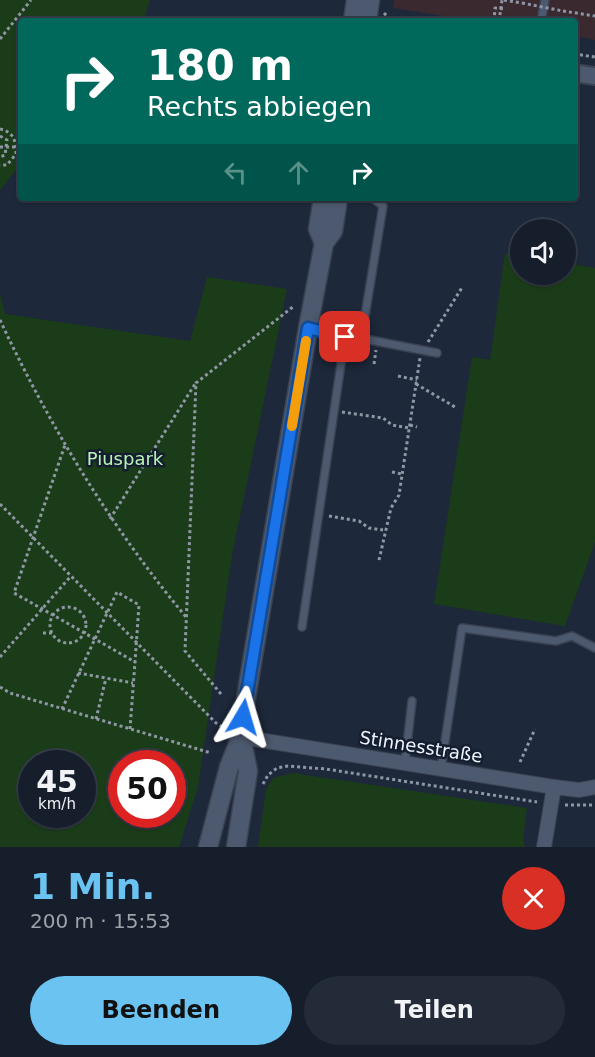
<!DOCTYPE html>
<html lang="de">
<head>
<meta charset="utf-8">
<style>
	:root { --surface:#161e2c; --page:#232b38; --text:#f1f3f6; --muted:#9ea2a9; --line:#353c48; --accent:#6bc3f2 }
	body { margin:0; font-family:"DejaVu Sans",sans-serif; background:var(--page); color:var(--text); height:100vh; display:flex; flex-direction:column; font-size:22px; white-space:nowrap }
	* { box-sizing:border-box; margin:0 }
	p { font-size:20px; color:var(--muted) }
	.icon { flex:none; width:33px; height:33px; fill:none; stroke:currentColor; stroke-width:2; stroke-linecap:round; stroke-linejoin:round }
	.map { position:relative; height:847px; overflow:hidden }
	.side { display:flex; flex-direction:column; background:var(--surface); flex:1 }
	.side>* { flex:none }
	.hud { position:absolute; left:18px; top:18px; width:560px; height:183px; border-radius:6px; box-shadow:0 2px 4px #0004,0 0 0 2px var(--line); background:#00695c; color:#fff; overflow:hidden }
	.buttons { position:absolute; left:510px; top:219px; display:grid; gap:12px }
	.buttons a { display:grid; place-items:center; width:66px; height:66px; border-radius:50%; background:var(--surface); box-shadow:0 2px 4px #0004,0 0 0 2px var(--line); font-size:30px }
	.speed { position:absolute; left:18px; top:750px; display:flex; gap:12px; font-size:30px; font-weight:700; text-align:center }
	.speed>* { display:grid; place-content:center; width:78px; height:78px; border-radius:50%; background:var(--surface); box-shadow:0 2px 4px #0004,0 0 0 2px var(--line); line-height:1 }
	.speed small { font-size:15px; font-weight:400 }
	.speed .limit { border:9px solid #d22; background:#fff; color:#111 }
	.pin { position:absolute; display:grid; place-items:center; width:51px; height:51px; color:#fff; margin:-26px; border-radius:12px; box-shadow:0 3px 9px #0006 }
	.me { position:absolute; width:66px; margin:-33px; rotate:7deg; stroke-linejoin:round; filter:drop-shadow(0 0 4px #0008) }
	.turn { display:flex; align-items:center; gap:21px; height:126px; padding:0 30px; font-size:27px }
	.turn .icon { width:78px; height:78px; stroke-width:2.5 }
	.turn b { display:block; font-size:42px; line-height:51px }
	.lanes { display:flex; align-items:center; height:57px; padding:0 30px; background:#0003; justify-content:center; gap:30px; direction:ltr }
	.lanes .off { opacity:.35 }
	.round { display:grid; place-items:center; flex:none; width:63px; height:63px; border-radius:32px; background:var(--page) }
	.summary { display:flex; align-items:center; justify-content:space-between; height:102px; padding:0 30px }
	h1 { font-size:36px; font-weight:600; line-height:45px; color:var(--accent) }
	.cta { display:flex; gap:12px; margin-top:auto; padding:12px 30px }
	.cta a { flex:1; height:69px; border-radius:36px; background:var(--accent); color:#111; font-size:24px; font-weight:600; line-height:69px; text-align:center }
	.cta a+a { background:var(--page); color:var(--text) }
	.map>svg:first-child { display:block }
	.industrial { fill:#3b2930 }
	.green { fill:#1b3c19; fill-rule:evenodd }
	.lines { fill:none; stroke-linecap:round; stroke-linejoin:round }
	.service-casing { stroke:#3a4252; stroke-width:10 }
	.minor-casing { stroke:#3a4252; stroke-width:16 }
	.tertiary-casing { stroke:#3a4252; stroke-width:20 }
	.secondary-casing { stroke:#3a4252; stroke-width:21 }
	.path { stroke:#8f97a5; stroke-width:3; stroke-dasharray:3 3; stroke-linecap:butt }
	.service { stroke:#4d596e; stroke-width:7 }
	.minor { stroke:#4d596e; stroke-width:14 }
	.tertiary { stroke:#4d596e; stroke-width:16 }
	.secondary { stroke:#4d596e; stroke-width:18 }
	.path-bridge { stroke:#8f97a5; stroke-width:3; stroke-dasharray:3 3; stroke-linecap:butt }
	.route-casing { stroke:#114b97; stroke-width:15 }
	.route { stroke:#1a73e8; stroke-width:10 }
	.slow { stroke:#f59e0b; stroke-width:10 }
	.labels { text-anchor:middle; stroke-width:5; stroke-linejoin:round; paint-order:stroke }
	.park-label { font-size:18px; fill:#b8f5b4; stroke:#141e30 }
	.street-label { font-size:18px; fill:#eff5ff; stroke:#141e30 }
</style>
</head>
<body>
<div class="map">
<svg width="595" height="847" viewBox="0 0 595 847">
	<rect width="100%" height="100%" fill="#1d283a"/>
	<!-- industrial -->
	<polygon class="industrial" points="394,0 595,0 595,40 575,36 574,21 475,21 393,8"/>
	<!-- green -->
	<g class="green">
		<polygon points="0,0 150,0 143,21 21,21 21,164 0,190"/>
		<polygon points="505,253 520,256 520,274 566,274 566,263 595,268 595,542 565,626 434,604 472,357 490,360"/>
		<path d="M207 277 287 289 232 555 198 787 179 847H0V294L5 314 190 341ZM32 764H82V814H32ZM122 764H172V814H122Z"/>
		<polygon points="293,773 527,808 523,840 525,847 258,847 266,790 273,778"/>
	</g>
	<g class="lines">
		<defs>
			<g id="service">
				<polyline points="541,21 545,0"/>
				<polyline points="308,328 437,353"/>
				<polyline points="361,340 383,206 373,198"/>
				<polyline points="302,627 345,337"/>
				<polyline points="405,762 412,701"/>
				<polyline points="441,768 462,628 556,641 572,636 595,648"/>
			</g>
			<g id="minor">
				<polyline points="241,737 554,787 579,790 595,787"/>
				<polyline points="544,847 554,787"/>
			</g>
			<polyline id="tertiary" points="574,73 595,76"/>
			<g id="secondary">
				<polyline points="353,21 356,0"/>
				<polyline points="367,21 370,0"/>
				<polyline points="323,198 318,229 324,243"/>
				<polyline points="208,847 229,767 241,737"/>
				<polyline points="236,847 248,771 241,737 246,698 308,328 324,243 333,231 338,198"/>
			</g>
		</defs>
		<!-- service casing -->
		<use href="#service" class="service-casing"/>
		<!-- minor casing -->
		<use href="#minor" class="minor-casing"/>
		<!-- tertiary casing -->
		<use href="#tertiary" class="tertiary-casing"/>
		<!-- secondary casing -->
		<use href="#secondary" class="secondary-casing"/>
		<!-- path -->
		<g class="path">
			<polyline points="504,0 522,3"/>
			<polyline points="563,11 595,16"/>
			<polyline points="384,13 389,18 404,21"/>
			<polyline points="494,21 495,8 506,9"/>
			<polyline points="0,39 31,0"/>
			<polyline points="574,54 595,57"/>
			<path d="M0 129C14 132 16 141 16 154L7 165H0"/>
			<polyline points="0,136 7,140 5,155 0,157"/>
			<polyline points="0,147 16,147"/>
			<path d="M0 320C50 427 111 527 186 617"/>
			<polyline points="428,342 463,286"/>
			<polyline points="374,364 376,350"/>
			<polyline points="398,376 417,380"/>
			<polyline points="416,384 455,407"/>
			<polyline points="342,412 383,418 392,425 410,428"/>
			<polyline points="410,425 417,427"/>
			<polyline points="392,472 402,474"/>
			<polyline points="0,504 216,723 226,729"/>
			<polyline points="329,516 359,521 369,528 383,530"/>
			<polyline points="110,519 195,384"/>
			<polyline points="379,560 391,508 399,495 420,358"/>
			<circle cx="68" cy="625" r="18"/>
			<polyline points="43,633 52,633"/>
			<polyline points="0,657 71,576"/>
			<polyline points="78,673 133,683"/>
			<polyline points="0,687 10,693 211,753"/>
			<polyline points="221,694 185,651 196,383 294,306"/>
			<path d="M62 709 117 592 139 605 135 662C95 639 55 616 14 593L65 445"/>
			<polyline points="96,719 106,678"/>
			<polyline points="130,729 135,662"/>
			<polyline points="470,760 471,750"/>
			<polyline points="520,762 535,729"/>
			<polyline points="263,784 268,775 277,768 288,766 326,769 537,802"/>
			<polyline points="565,805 595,805"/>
		</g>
		<!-- service -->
		<use href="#service" class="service"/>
		<!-- minor -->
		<use href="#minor" class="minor"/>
		<!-- tertiary -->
		<use href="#tertiary" class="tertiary"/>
		<!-- secondary -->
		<use href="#secondary" class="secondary"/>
		<!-- path-bridge -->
		<g class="path-bridge">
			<polyline points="522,3 563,11"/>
			<polyline points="499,21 502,0"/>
		</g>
	</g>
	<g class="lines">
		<defs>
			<polyline id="route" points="243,717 308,328 345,337"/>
		</defs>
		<!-- route casing -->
		<use href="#route" class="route-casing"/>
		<!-- route -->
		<use href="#route" class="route"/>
		<!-- slow -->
		<polyline class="slow" points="292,426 306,341"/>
	</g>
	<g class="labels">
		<!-- park labels -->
		<g class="park-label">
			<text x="125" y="465">Piuspark</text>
		</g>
		<!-- street labels -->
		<g class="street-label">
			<text transform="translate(421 747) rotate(9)" y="6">Stinnesstraße</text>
		</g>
	</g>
</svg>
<div class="buttons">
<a><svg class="icon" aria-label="sound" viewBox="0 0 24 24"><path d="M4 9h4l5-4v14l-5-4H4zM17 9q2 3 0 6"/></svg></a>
</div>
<div class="speed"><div>45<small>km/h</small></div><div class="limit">50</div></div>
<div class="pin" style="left:345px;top:337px;background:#d93025"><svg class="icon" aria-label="arrive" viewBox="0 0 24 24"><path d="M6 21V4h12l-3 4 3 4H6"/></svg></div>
<svg class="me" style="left:243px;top:717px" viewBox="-20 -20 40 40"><path d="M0-17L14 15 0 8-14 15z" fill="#1a73e8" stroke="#fff" stroke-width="4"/></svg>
<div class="hud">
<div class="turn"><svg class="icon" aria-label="right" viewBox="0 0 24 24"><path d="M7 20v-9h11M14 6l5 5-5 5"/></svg><div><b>180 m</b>Rechts abbiegen</div></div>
<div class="lanes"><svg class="icon off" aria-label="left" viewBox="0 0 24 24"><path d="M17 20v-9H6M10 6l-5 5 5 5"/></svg><svg class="icon off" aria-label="ahead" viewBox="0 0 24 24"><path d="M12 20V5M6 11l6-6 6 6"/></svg><svg class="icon" aria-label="right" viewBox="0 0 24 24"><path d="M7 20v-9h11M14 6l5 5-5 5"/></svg></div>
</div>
</div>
<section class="side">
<div class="summary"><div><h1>1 Min.</h1><p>200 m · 15:53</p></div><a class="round" style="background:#d93025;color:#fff"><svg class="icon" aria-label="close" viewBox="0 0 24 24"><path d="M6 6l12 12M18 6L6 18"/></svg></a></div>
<div class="cta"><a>Beenden</a><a>Teilen</a></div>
</section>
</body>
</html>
